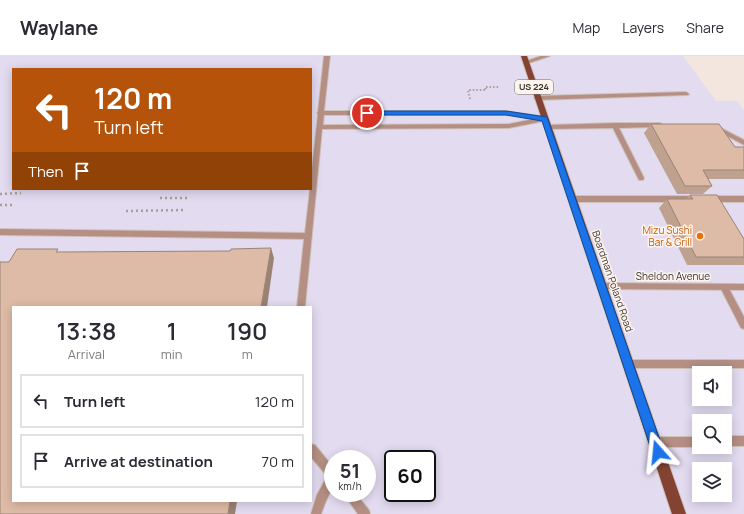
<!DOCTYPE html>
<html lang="en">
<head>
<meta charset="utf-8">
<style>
	:root { --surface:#fff; --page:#f7f7f7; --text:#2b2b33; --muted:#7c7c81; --line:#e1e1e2 }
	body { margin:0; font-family:Manrope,sans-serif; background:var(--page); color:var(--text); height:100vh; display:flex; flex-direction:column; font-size:15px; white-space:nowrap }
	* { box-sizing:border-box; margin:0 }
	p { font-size:13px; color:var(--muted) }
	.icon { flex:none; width:22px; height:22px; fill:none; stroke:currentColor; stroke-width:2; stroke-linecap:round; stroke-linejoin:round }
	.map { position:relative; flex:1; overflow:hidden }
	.sheet { position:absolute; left:12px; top:250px; width:300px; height:196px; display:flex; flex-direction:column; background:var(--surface); border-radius:0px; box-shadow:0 2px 10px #0003 }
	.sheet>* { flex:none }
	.guide { position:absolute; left:12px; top:12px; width:300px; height:122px; border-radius:0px; box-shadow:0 2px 10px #0003; background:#b45309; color:#fff; overflow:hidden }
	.fabs { position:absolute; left:692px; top:310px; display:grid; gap:8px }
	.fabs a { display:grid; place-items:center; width:40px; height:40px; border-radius:0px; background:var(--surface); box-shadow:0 2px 10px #0003; font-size:20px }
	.speed { position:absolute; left:324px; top:394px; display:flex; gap:8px; font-size:20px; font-weight:700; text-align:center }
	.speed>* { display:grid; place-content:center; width:52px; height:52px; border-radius:50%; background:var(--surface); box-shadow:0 2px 10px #0003; line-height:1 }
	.speed small { font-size:10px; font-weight:400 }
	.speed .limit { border:2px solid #111; border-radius:6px; background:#fff; color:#111 }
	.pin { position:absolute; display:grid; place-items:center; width:34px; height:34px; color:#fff; margin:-17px; border:2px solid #fff; border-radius:50%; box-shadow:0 1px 4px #0007 }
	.me { position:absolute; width:44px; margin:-22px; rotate:342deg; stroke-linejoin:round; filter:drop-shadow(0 0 3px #0008) }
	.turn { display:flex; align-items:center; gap:14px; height:84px; padding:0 16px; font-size:18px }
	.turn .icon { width:52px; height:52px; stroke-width:2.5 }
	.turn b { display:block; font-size:28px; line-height:34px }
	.then { display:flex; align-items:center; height:38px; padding:0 16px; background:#0003; gap:8px; font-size:15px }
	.eta { display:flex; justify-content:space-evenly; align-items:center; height:68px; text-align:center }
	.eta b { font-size:24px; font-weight:600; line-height:28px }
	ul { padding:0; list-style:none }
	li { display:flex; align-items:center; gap:12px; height:54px; margin:0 8px 6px; padding:0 8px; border:2px solid var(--line); border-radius:0px }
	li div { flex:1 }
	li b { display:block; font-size:15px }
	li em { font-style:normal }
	header { display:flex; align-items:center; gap:24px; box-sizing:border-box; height:56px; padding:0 20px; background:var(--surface); border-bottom:1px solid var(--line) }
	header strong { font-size:19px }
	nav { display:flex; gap:22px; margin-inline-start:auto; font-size:14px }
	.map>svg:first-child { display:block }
	.commercial { fill:#e3dbf0; fill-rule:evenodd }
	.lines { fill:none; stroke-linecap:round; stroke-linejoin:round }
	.service-casing { stroke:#cec2bb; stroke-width:2 }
	.minor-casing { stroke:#cec2bb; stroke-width:2 }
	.primary-casing { stroke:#cec2bb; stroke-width:2 }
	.path-far1 { stroke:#a89e98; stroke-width:2; stroke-dasharray:1.5 2; stroke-linecap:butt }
	.path { stroke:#a89e98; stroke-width:2.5; stroke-dasharray:2 3; stroke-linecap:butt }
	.service { fill:#b58f84; fill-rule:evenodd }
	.minor { fill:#b58f84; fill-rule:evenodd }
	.primary { fill:#844332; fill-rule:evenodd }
	.wall { fill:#bfa18f }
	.shaded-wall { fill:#9b8374 }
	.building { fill:#debba6; stroke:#9b8374 }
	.route { fill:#1a73e8; stroke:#114b97 }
	.food-dot { fill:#e8710a; stroke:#fef4ee; stroke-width:1.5 }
	.labels { text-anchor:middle; stroke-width:3; stroke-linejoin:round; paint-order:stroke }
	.shield { fill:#fef4ee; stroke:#746e6a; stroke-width:1 }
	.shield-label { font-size:9px; font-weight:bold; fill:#393431 }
	.food-label { font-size:10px; fill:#c56008; stroke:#fef4ee; text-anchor:end }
	.street-label { font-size:10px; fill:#393431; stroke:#fef4ee }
</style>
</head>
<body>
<header>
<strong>Waylane</strong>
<nav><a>Map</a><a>Layers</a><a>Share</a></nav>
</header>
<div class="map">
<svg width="744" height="458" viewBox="0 0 744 458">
	<rect width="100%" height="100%" fill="#f3e6de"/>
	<!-- commercial -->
	<path class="commercial" d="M0 0H683L716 45H737L744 54V458H0ZM13 13H311V133H13ZM13 251H311V445H13ZM699 317H725V343H699ZM699 365H725V391H699ZM333 403H367V437H333ZM393 403H427V437H393ZM699 413H725V439H699Z"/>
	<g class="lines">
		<defs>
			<g id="service">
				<path d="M324 0H330L324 55H506L538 60 541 62 544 61 547 63 544 65 509 72 322 73 305 251H297L304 183 0 179V173L305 177 310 133H311V122L318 58 317 57 318 56ZM324 59H506L534 63 509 68 323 69Z"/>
				<polygon points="541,0 550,0 526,8 523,6"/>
				<polygon points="686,36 689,38 688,39 537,44 534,42 537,40"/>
				<polygon points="615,67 660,67 663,69 660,71 619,72 644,122 643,124 639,124 613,72 547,73 544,71 547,69"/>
				<polygon points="715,69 744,84 744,89 713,72 713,70"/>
				<polygon points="572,140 695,140 698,143 695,146 572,146 569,143"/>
				<polygon points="711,140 744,140 744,146 711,146 708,143"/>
				<polygon points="724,228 727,229 744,261 744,273 741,272 720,231 721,229"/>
				<polygon points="628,304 744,304 744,312 628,312 625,311 624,308 625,305"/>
				<rect x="725" y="380" width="19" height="10"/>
				<polygon points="655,381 699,381 699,391 655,391 651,390 650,386 651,382"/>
				<polygon points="311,388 315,389 333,411 333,430 326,445 321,458 311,458 317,439 327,420 311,401"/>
				<polygon points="343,437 355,437 369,454 370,458 358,458"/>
			</g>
			<polygon id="minor" points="601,227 744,228 744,234 601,233 598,232 597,230 598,228"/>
			<polygon id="primary" points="521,0 527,0 686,458 672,458"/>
		</defs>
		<!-- service casing -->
		<use href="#service" class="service-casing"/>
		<!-- minor casing -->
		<use href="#minor" class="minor-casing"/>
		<!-- primary casing -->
		<use href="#primary" class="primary-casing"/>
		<!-- path-far1 -->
		<polyline class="path-far1" points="470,43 468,34 486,34 485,31 499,31"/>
		<!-- path -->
		<g class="path">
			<polyline points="0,138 21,137"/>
			<polyline points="160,142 188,142"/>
			<polyline points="0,149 14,149"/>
			<polyline points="126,155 184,154"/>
		</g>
		<!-- service -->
		<use href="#service" class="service"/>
		<!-- minor -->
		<use href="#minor" class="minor"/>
		<!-- primary -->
		<use href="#primary" class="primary"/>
	</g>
	<!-- wall -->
	<g class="wall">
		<polygon points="651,68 735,91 744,91 744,123 708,123 712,130 703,138 677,138 644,77"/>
		<polygon points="690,139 744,183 744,209 687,209 659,152 667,143 686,143"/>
	</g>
	<!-- shaded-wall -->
	<g class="shaded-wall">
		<polygon points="271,192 274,202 267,251 261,251"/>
		<polygon points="230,445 237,445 235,458 228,458"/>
	</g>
	<!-- building -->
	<g class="building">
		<polygon points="651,68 719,68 735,91 744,91 744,114 703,114 712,130 685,130"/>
		<polygon points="690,139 717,139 744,183 744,201 696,201 667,143 693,143"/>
		<polygon points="271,192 261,251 13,251 13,445 230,445 228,458 0,458 0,206 9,206 17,193 58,193 56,196 230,195 231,193"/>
	</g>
	<!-- route -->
	<polygon class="route" points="365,55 506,55 547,61 664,396 662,401 658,402 654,401 652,396 542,65 506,59 367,59 365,58"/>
	<!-- markers -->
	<circle class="food-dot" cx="700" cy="180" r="4"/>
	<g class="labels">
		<!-- shield labels -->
		<rect class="shield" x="515" y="24" width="38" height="14" rx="3"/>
		<g class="shield-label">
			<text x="534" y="34">US 224</text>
		</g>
		<!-- food labels -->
		<g class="food-label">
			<text x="692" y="178">Mizu Sushi<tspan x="692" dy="12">Bar &amp; Grill</tspan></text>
		</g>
		<!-- street labels -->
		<g class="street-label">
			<text x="673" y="224">Sheldon Avenue</text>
			<text transform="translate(613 225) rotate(71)" y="4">Boardman Poland Road</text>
		</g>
	</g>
</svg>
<div class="fabs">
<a><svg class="icon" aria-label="sound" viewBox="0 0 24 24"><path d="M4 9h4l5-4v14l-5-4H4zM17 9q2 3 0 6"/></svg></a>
<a><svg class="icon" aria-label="search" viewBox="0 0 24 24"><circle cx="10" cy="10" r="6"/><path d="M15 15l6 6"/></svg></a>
<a><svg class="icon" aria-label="layers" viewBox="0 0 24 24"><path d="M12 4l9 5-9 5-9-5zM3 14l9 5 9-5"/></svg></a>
</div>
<div class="speed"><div>51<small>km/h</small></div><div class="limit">60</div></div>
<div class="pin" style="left:367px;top:57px;background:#d93025"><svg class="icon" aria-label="arrive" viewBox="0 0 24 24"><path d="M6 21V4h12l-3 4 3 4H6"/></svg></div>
<svg class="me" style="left:658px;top:396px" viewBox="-20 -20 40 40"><path d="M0-17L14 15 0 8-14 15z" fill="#1a73e8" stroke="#fff" stroke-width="4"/></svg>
<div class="guide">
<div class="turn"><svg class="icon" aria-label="left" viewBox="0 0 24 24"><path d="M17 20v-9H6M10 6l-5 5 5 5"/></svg><div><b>120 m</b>Turn left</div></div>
<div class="then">Then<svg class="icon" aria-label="arrive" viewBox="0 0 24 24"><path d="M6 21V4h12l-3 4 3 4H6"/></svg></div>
</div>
<section class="sheet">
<div class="eta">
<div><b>13:38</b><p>Arrival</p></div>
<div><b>1</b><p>min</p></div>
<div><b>190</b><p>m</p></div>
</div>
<ul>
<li><svg class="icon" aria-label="left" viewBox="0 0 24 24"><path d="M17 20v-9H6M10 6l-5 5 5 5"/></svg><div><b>Turn left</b></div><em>120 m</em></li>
<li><svg class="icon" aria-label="arrive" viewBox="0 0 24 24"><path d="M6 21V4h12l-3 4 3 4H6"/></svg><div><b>Arrive at destination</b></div><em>70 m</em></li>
</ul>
</section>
</div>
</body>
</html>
